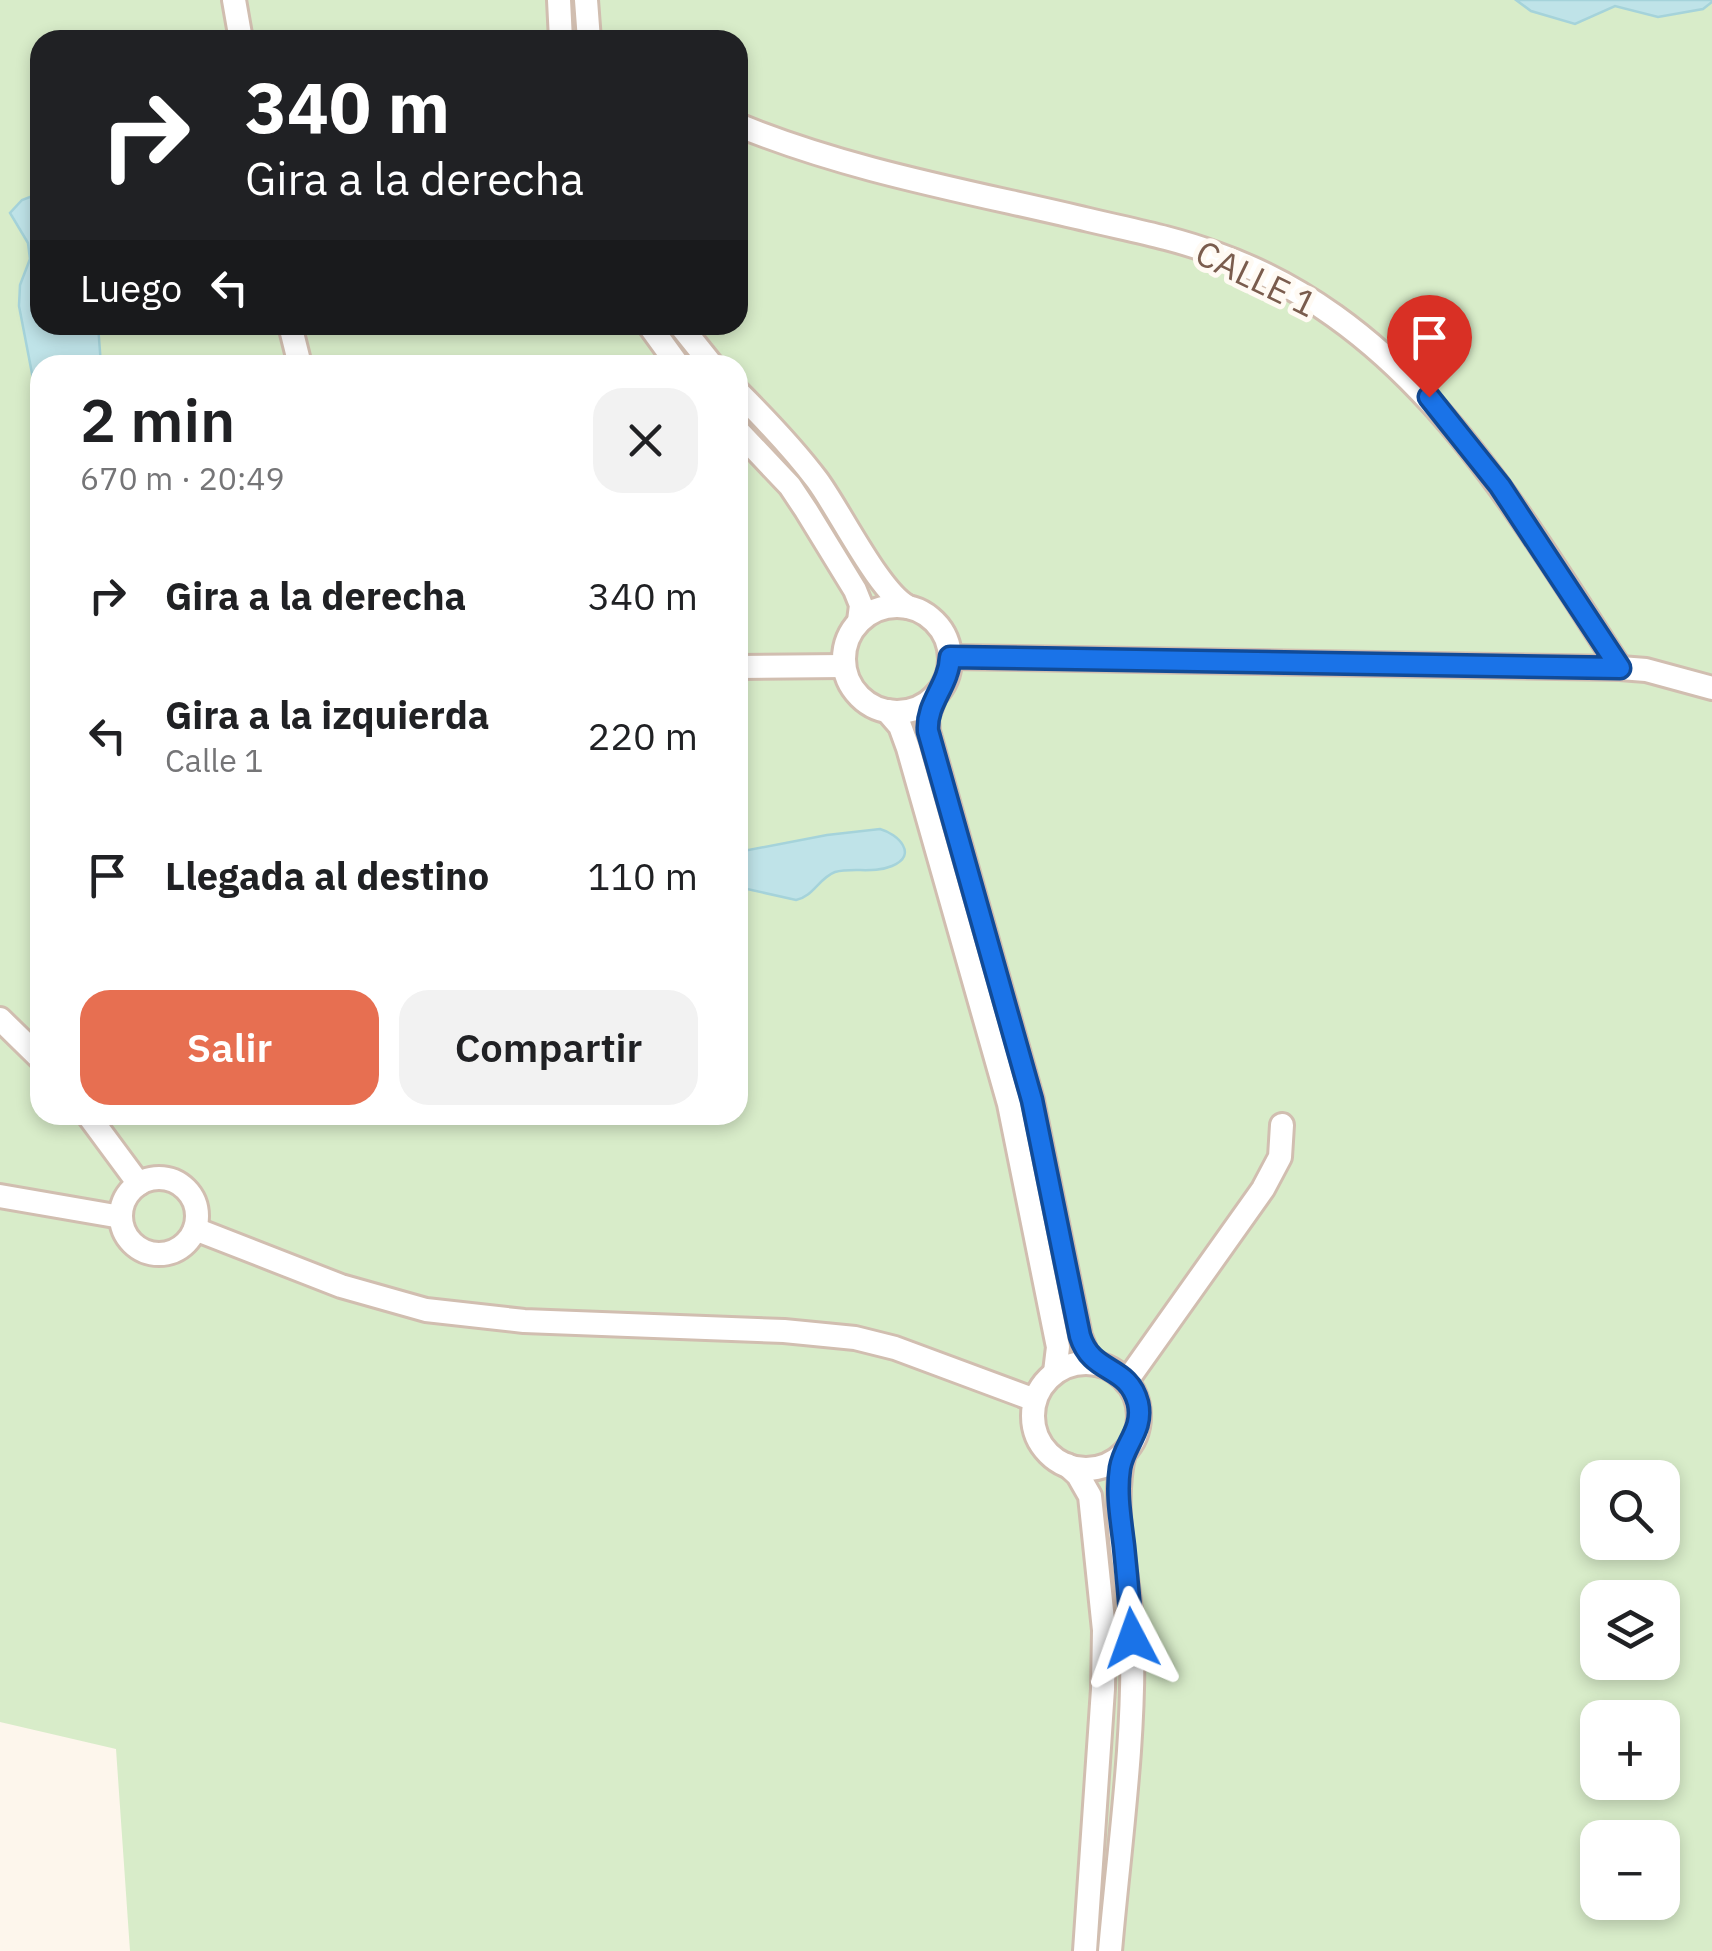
<!DOCTYPE html>
<html lang="es">
<head>
<meta charset="utf-8">
<style>
	:root { --surface:#fff; --page:#f2f2f2; --text:#202124; --muted:#757577; --accent:#e76f51 }
	body { margin:0; font-family:"IBM Plex Sans",sans-serif; background:var(--page); color:var(--text); height:100vh; display:flex; flex-direction:column; font-size:38px; white-space:nowrap }
	* { box-sizing:border-box; margin:0 }
	p { font-size:32px; color:var(--muted) }
	.icon { flex:none; width:55px; height:55px; fill:none; stroke:currentColor; stroke-width:2; stroke-linecap:round; stroke-linejoin:round }
	.map { position:relative; flex:1; overflow:hidden }
	.drawer { position:absolute; left:30px; top:355px; width:718px; height:770px; display:flex; flex-direction:column; background:var(--surface); border-radius:30px; box-shadow:0 5px 15px #0003 }
	.drawer>* { flex:none }
	.banner { position:absolute; left:30px; top:30px; width:718px; height:305px; border-radius:30px; box-shadow:0 5px 15px #0003; background:#202124; color:#fff; overflow:hidden }
	.controls { position:absolute; left:1580px; top:1460px; display:grid; gap:20px }
	.controls a { display:grid; place-items:center; width:100px; height:100px; border-radius:20px; background:var(--surface); box-shadow:0 5px 15px #0003; font-size:50px }
	.pin { position:absolute; display:grid; place-items:center; width:85px; height:85px; color:#fff; margin:-102px -42px; border-radius:50% 50% 50% 0; rotate:-45deg; box-shadow:0 0 10px #0007 }
	.pin .icon { rotate:45deg }
	.me { position:absolute; width:110px; margin:-55px; rotate:356deg; stroke-linejoin:round; filter:drop-shadow(0 0 8px #0008) }
	.turn { display:flex; align-items:center; gap:35px; height:210px; padding:0 50px; font-size:45px }
	.turn .icon { width:130px; height:130px; stroke-width:2.5 }
	.turn b { display:block; font-size:70px; line-height:85px }
	.then { display:flex; align-items:center; height:95px; padding:0 50px; background:#0003; gap:20px; font-size:38px }
	.round { display:grid; place-items:center; flex:none; width:105px; height:105px; border-radius:30px; background:var(--page) }
	.headline { display:flex; align-items:center; justify-content:space-between; height:170px; padding:0 50px }
	h1 { font-size:60px; font-weight:600; line-height:75px }
	.cta { display:flex; gap:20px; margin-top:auto; padding:20px 50px }
	.cta a { flex:1; height:115px; border-radius:30px; background:var(--accent); color:#fff; font-size:40px; font-weight:600; line-height:115px; text-align:center }
	.cta a+a { background:var(--page); color:var(--text) }
	ul { padding:0; list-style:none }
	li { display:flex; align-items:center; gap:30px; height:140px; padding:0 50px }
	li div { flex:1 }
	li b { display:block; font-size:38px }
	li em { font-style:normal }
	.map>svg:first-child { display:block }
	.green { fill:#d8ecc9; fill-rule:evenodd }
	.water { fill:#bfe3e8; stroke:#a5d3da; stroke-width:2.5 }
	.lines { fill:none; stroke-linecap:round; stroke-linejoin:round }
	.minor-casing { stroke:#d1beb0; stroke-width:28 }
	.minor { stroke:#fff; stroke-width:22 }
	.route-casing { stroke:#114b97; stroke-width:25 }
	.route { stroke:#1a73e8; stroke-width:18 }
	.labels { text-anchor:middle; stroke-width:10; stroke-linejoin:round; paint-order:stroke }
	.street-label { font-size:35px; fill:#7a5c4d; stroke:#fffaf3 }
</style>
</head>
<body>
<div class="map">
<svg width="1712" height="1951" viewBox="0 0 1712 1951">
	<rect width="100%" height="100%" fill="#fdf6ec"/>
	<!-- green -->
	<path class="green" d="M0 0H1712V1951H130L116 1749 0 1722ZM40 40H738V325H40ZM40 365H738V1115H40ZM1598 1478H1662V1542H1598ZM1598 1598H1662V1662H1598ZM1598 1718H1662V1782H1598ZM1598 1838H1662V1902H1598Z"/>
	<!-- water -->
	<g class="water">
		<polygon points="1516,0 1712,0 1712,2 1703,9 1658,17 1615,6 1575,24 1531,11"/>
		<polygon points="40,193 40,325 98,325 101,365 40,365 40,400 35,389 19,306 20,285 30,259 28,243 10,213 22,200"/>
		<path d="M880 829C898 834 919 855 892 866 873 874 853 867 835 872 819 878 814 896 796 900L738 887V852L827 835Z"/>
	</g>
	<g class="lines">
		<defs>
			<g id="minor">
				<polyline points="234,0 241,40"/>
				<polyline points="559,0 561,40"/>
				<polyline points="586,0 589,40"/>
				<path d="M738 125C850 171 971 192 1089 220 1131 230 1174 238 1214 253 1412 323 1512 503 1620 668"/>
				<polyline points="290,325 300,365"/>
				<polyline points="649,325 678,365"/>
				<polyline points="680,325 712,365"/>
				<path d="M738 392C766 420 793 448 817 480 840 511 879 592 908 607"/>
				<polyline points="738,431 790,486 806,510 855,590 861,605 859,621"/>
				<circle cx="897" cy="659" r="53"/>
				<polyline points="950,657 1620,668 1646,670 1712,688"/>
				<polyline points="738,667 844,666"/>
				<polyline points="935,696 927,718 928,731 1032,1100 1080,1336 1086,1352 1097,1364"/>
				<polyline points="887,711 900,726 908,748 1009,1104 1058,1347 1055,1372"/>
				<polyline points="0,1019 40,1058"/>
				<polyline points="88,1115 139,1184"/>
				<circle cx="159" cy="1216" r="38"/>
				<polyline points="0,1196 121,1217"/>
				<polyline points="195,1229 341,1286 426,1310 524,1321 784,1331 855,1338 895,1348 1035,1400"/>
				<circle cx="1086" cy="1416" r="53"/>
				<polyline points="1126,1382 1263,1189 1280,1157 1282,1125"/>
				<polyline points="1067,1465 1078,1475 1090,1496 1104,1630 1103,1689 1085,1951"/>
				<path d="M1110 1951C1119 1847 1135 1741 1132 1637 1130 1577 1109 1512 1124 1453"/>
			</g>
		</defs>
		<!-- minor casing -->
		<use href="#minor" class="minor-casing"/>
		<!-- minor -->
		<use href="#minor" class="minor"/>
	</g>
	<g class="lines">
		<defs>
			<path id="route" d="M1132 1638C1130 1607 1127 1576 1124 1546 1121 1520 1116 1494 1120 1468 1124 1444 1144 1430 1138 1403 1128 1364 1092 1375 1080 1336L1032 1100 928 731C926 702 949 686 950 657L1620 668 1500 486 1429 397"/>
		</defs>
		<!-- route casing -->
		<use href="#route" class="route-casing"/>
		<!-- route -->
		<use href="#route" class="route"/>
	</g>
	<g class="labels">
		<!-- street labels -->
		<g class="street-label">
			<text transform="translate(1256 279) rotate(26)" y="12">CALLE 1</text>
		</g>
	</g>
</svg>
<div class="controls">
<a><svg class="icon" aria-label="search" viewBox="0 0 24 24"><circle cx="10" cy="10" r="6"/><path d="M15 15l6 6"/></svg></a>
<a><svg class="icon" aria-label="layers" viewBox="0 0 24 24"><path d="M12 4l9 5-9 5-9-5zM3 14l9 5 9-5"/></svg></a>
<a>+</a>
<a>−</a>
</div>
<div class="pin" style="left:1429px;top:397px;background:#d93025"><svg class="icon" aria-label="arrive" viewBox="0 0 24 24"><path d="M6 21V4h12l-3 4 3 4H6"/></svg></div>
<svg class="me" style="left:1132px;top:1638px" viewBox="-20 -20 40 40"><path d="M0-17L14 15 0 8-14 15z" fill="#1a73e8" stroke="#fff" stroke-width="4"/></svg>
<div class="banner">
<div class="turn"><svg class="icon" aria-label="right" viewBox="0 0 24 24"><path d="M7 20v-9h11M14 6l5 5-5 5"/></svg><div><b>340 m</b>Gira a la derecha</div></div>
<div class="then">Luego<svg class="icon" aria-label="left" viewBox="0 0 24 24"><path d="M17 20v-9H6M10 6l-5 5 5 5"/></svg></div>
</div>
<section class="drawer">
<div class="headline"><div><h1>2 min</h1><p>670 m · 20:49</p></div><a class="round"><svg class="icon" aria-label="close" viewBox="0 0 24 24"><path d="M6 6l12 12M18 6L6 18"/></svg></a></div>
<ul>
<li><svg class="icon" aria-label="right" viewBox="0 0 24 24"><path d="M7 20v-9h11M14 6l5 5-5 5"/></svg><div><b>Gira a la derecha</b></div><em>340 m</em></li>
<li><svg class="icon" aria-label="left" viewBox="0 0 24 24"><path d="M17 20v-9H6M10 6l-5 5 5 5"/></svg><div><b>Gira a la izquierda</b><p>Calle 1</p></div><em>220 m</em></li>
<li><svg class="icon" aria-label="arrive" viewBox="0 0 24 24"><path d="M6 21V4h12l-3 4 3 4H6"/></svg><div><b>Llegada al destino</b></div><em>110 m</em></li>
</ul>
<div class="cta"><a>Salir</a><a>Compartir</a></div>
</section>
</div>
</body>
</html>
